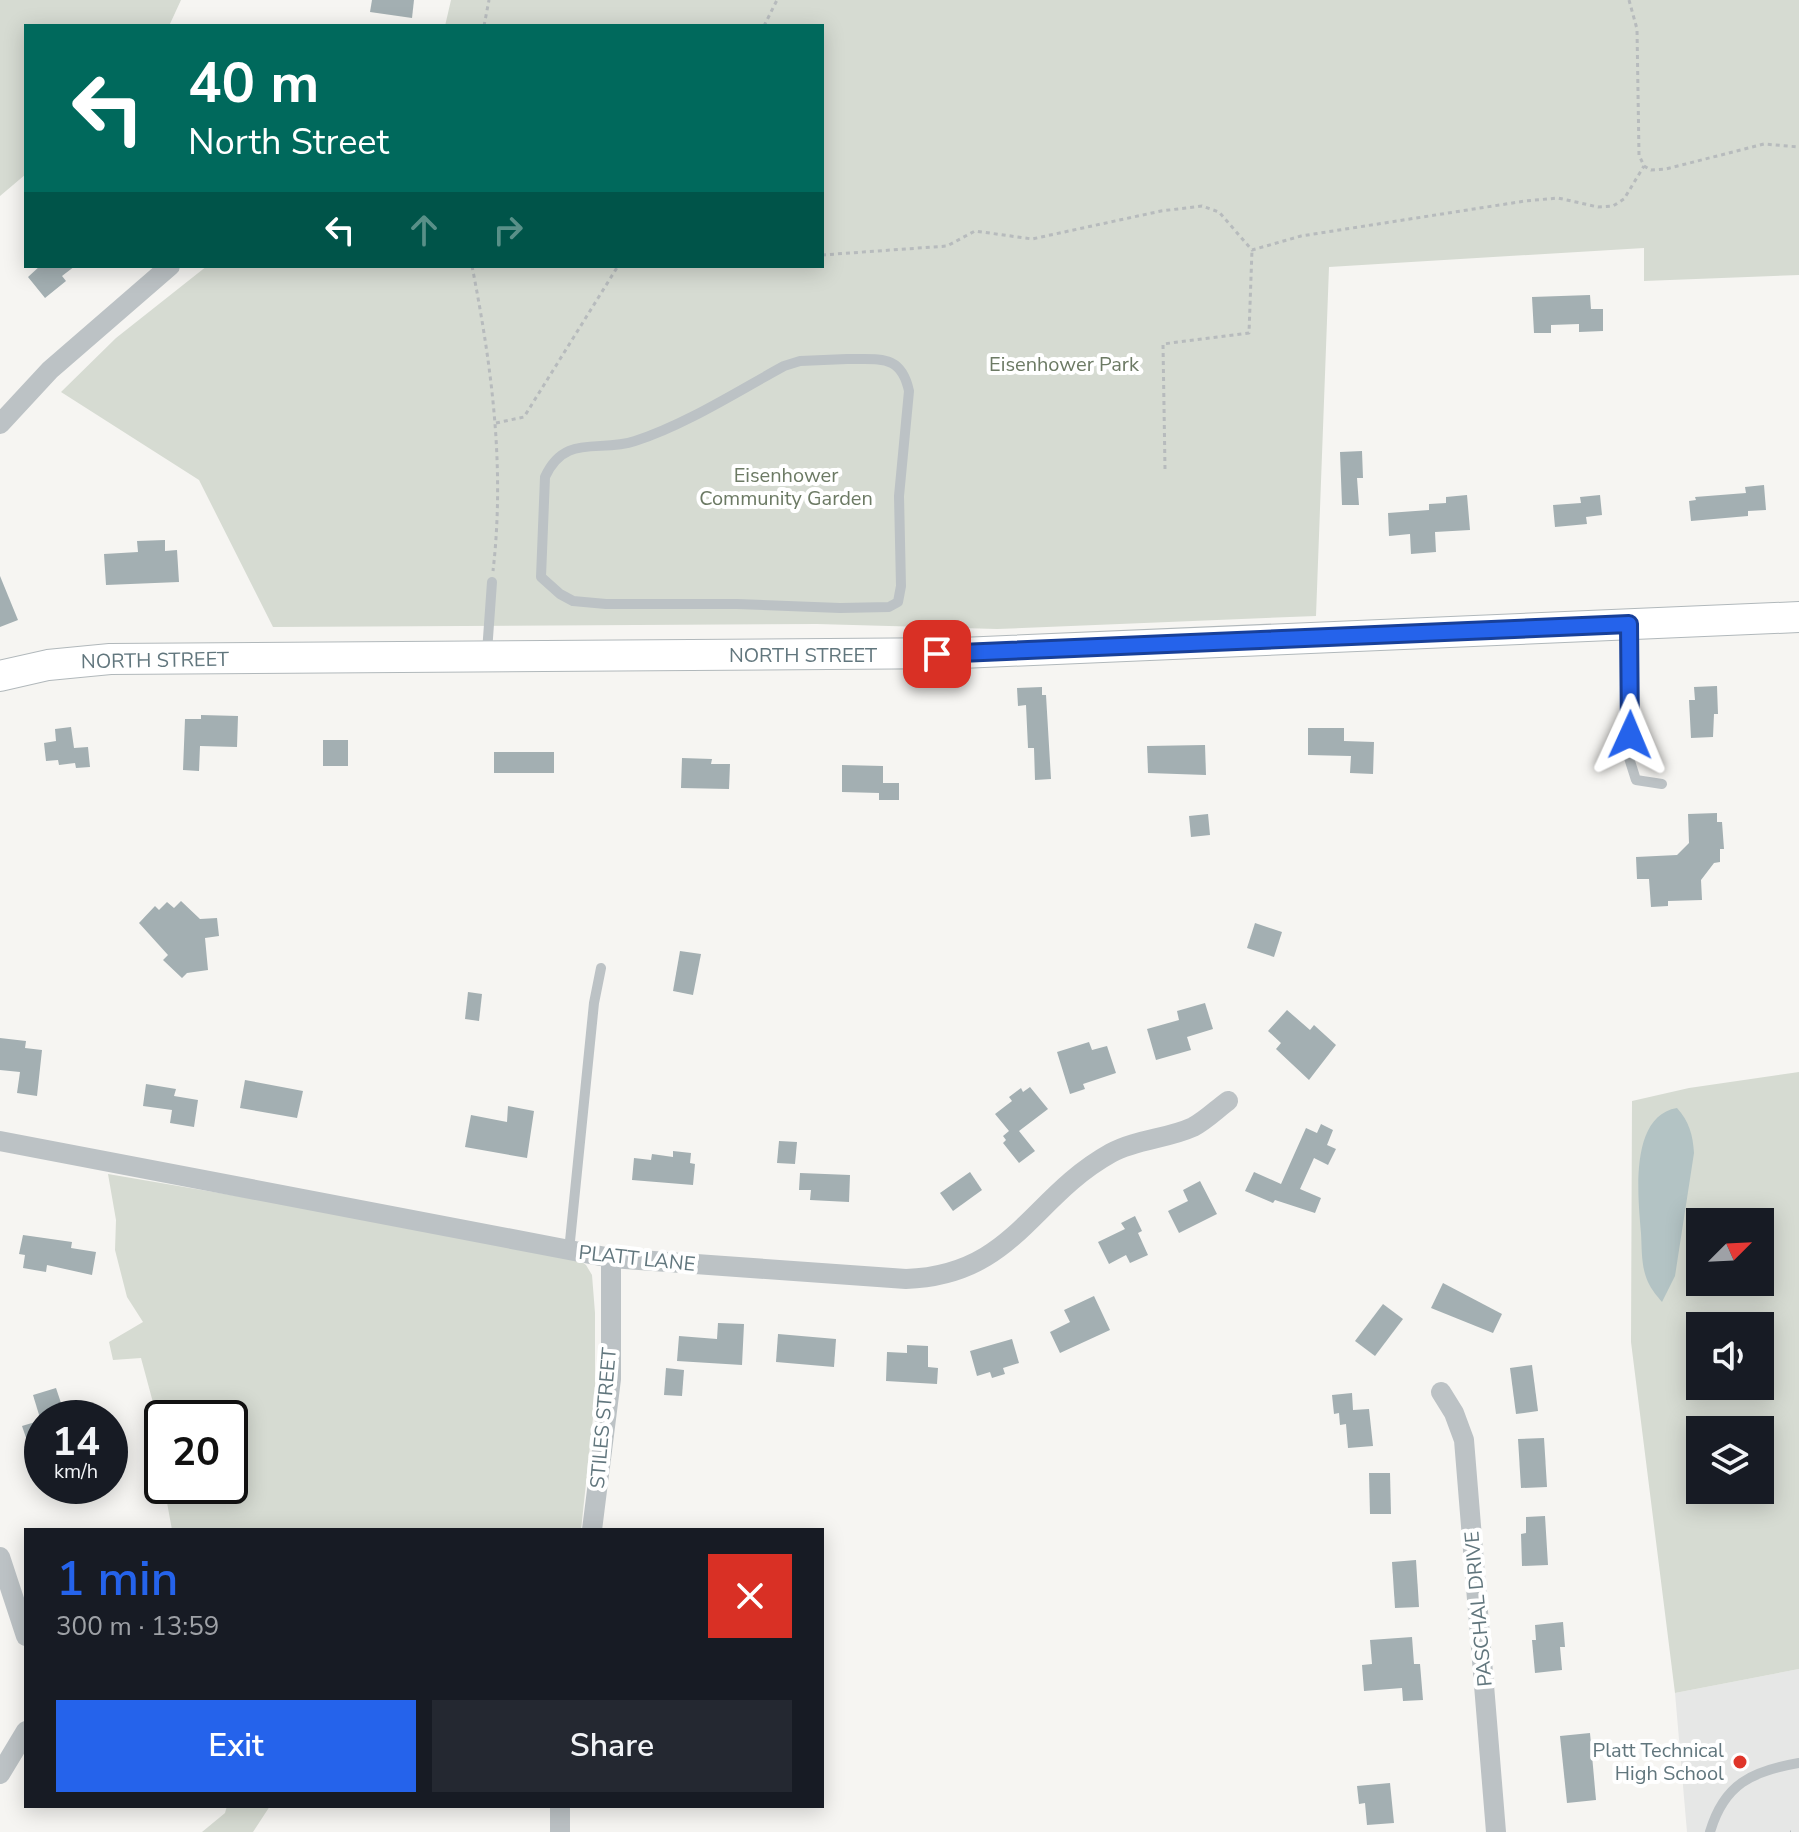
<!DOCTYPE html>
<html lang="en">
<head>
<meta charset="utf-8">
<style>
	:root { --surface:#171b24; --page:#242831; --text:#f1f3f6; --muted:#9ea1a6; --accent:#2563eb }
	body { margin:0; font-family:"Nunito Sans",sans-serif; background:var(--page); color:var(--text); height:100vh; display:flex; flex-direction:column; font-size:30px; white-space:nowrap }
	* { box-sizing:border-box; margin:0 }
	p { font-size:26px; color:var(--muted) }
	.icon { flex:none; width:44px; height:44px; fill:none; stroke:currentColor; stroke-width:2; stroke-linecap:round; stroke-linejoin:round }
	.map { position:relative; flex:1; overflow:hidden }
	.side { position:absolute; left:24px; top:1528px; width:800px; height:280px; display:flex; flex-direction:column; background:var(--surface); border-radius:0px; box-shadow:0 4px 20px #0003 }
	.side>* { flex:none }
	.hud { position:absolute; left:24px; top:24px; width:800px; height:244px; border-radius:0px; box-shadow:0 4px 20px #0003; background:#00695c; color:#fff; overflow:hidden }
	.needle { width:52px; rotate:66deg }
	.tools { position:absolute; left:1686px; top:1208px; display:grid; gap:16px }
	.tools a { display:grid; place-items:center; width:88px; height:88px; border-radius:0px; background:var(--surface); box-shadow:0 4px 20px #0003; font-size:40px }
	.speed { position:absolute; left:24px; top:1400px; display:flex; gap:16px; font-size:40px; font-weight:700; text-align:center }
	.speed>* { display:grid; place-content:center; width:104px; height:104px; border-radius:50%; background:var(--surface); box-shadow:0 4px 20px #0003; line-height:1 }
	.speed small { font-size:20px; font-weight:400 }
	.speed .limit { border:4px solid #111; border-radius:12px; background:#fff; color:#111 }
	.pin { position:absolute; display:grid; place-items:center; width:68px; height:68px; color:#fff; margin:-34px; border-radius:16px; box-shadow:0 4px 12px #0006 }
	.me { position:absolute; width:88px; margin:-44px; rotate:1deg; stroke-linejoin:round; filter:drop-shadow(0 0 6px #0008) }
	.turn { display:flex; align-items:center; gap:28px; height:168px; padding:0 32px; font-size:36px }
	.turn .icon { width:104px; height:104px; stroke-width:2.5 }
	.turn b { display:block; font-size:56px; line-height:68px }
	.lanes { display:flex; align-items:center; height:76px; padding:0 32px; background:#0003; justify-content:center; gap:40px; direction:ltr }
	.lanes .off { opacity:.35 }
	.round { display:grid; place-items:center; flex:none; width:84px; height:84px; border-radius:0px; background:var(--page) }
	.overview { display:flex; align-items:center; justify-content:space-between; height:136px; padding:0 32px }
	h1 { font-size:48px; font-weight:600; line-height:60px; color:var(--accent) }
	.action { display:flex; gap:16px; margin-top:auto; padding:16px 32px }
	.action a { flex:1; height:92px; border-radius:0px; background:var(--accent); color:#fff; font-size:32px; font-weight:600; line-height:92px; text-align:center }
	.action a+a { background:var(--page); color:var(--text) }
	.map>svg:first-child { display:block }
	.built { fill:#e6e7e6 }
	.green { fill:#d6dbd2; fill-rule:evenodd }
	.water { fill:#b3c3c4 }
	.building { fill:#a3afb2 }
	.lines { fill:none; stroke-linecap:round; stroke-linejoin:round }
	.secondary-casing { stroke:#b1b8bb; stroke-width:32 }
	.path { stroke:#b7bbbd; stroke-width:3; stroke-dasharray:4 4; stroke-linecap:butt }
	.service { stroke:#bcc2c5; stroke-width:10 }
	.minor { stroke:#bcc2c5; stroke-width:20 }
	.secondary { stroke:#fff; stroke-width:30 }
	.route-casing { stroke:#184099; stroke-width:20 }
	.route { stroke:#2563eb; stroke-width:14 }
	.poi-dot { fill:#df3529; stroke:#fff; stroke-width:3 }
	.labels { text-anchor:middle; stroke-width:8; stroke-linejoin:round; paint-order:stroke }
	.park-label { font-size:20px; fill:#6c7a64; stroke:#fff }
	.street-label { font-size:20px; fill:#61767d; stroke:#fff }
	.poi-label { font-size:20px; fill:#61767d; stroke:#fff; text-anchor:end }
</style>
</head>
<body>
<div class="map">
<svg width="1799" height="1832" viewBox="0 0 1799 1832">
	<rect width="100%" height="100%" fill="#f6f5f2"/>
	<!-- built -->
	<polygon class="built" points="1799,1669 1799,1832 1687,1832 1675,1693"/>
	<!-- green -->
	<g class="green">
		<polygon points="0,0 181,0 169,26 26,26 26,174 0,196"/>
		<polygon points="451,0 1799,0 1799,275 1644,281 1644,248 1329,267 1316,616 997,629 817,624 273,627 199,480 61,392 116,338 207,266 822,266 822,26 445,26"/>
		<path d="M1799 1072V1669L1675 1693 1631 1342 1632 1101 1689 1088ZM1700 1222H1760V1282H1700ZM1700 1326H1760V1386H1700ZM1700 1430H1760V1490H1700Z"/>
		<polygon points="108,1174 570,1253 586,1265 592,1275 595,1313 595,1399 581,1530 172,1530 164,1486 230,1486 230,1418 162,1418 162,1470 155,1410 141,1358 113,1360 109,1342 143,1322 127,1297 115,1250 116,1220"/>
		<polygon points="227,1806 270,1806 253,1832 202,1832 225,1813"/>
	</g>
	<!-- water -->
	<path class="water" d="M1677 1108C1689 1121 1693 1135 1694 1153L1675 1276 1662 1302C1657 1296 1651 1289 1648 1282 1641 1267 1642 1249 1641 1233 1638 1197 1629 1116 1677 1108Z"/>
	<!-- building -->
	<g class="building">
		<polygon points="372,0 414,0 412,18 370,12"/>
		<polygon points="40,266 75,266 62,276 66,281 45,298 28,277"/>
		<polygon points="1590,295 1591,309 1603,309 1603,331 1579,332 1579,324 1551,325 1551,333 1534,333 1532,297"/>
		<polygon points="1362,451 1363,478 1357,478 1359,505 1342,505 1340,452"/>
		<polygon points="1764,485 1766,510 1748,511 1748,516 1691,521 1689,501 1696,500 1695,497 1746,493 1745,487"/>
		<polygon points="1467,495 1470,530 1435,532 1436,552 1411,554 1410,534 1389,536 1388,513 1429,510 1429,504 1446,503 1446,497"/>
		<polygon points="1600,495 1602,515 1586,517 1587,524 1555,527 1553,505 1581,503 1580,497"/>
		<polygon points="165,540 165,551 177,550 179,582 106,585 104,554 138,552 137,541"/>
		<polygon points="0,576 18,620 0,627"/>
		<polygon points="1717,686 1718,714 1714,714 1713,737 1691,738 1689,700 1695,700 1694,687"/>
		<polygon points="1042,687 1042,695 1046,695 1051,779 1035,780 1034,748 1028,748 1026,705 1018,706 1017,688"/>
		<polygon points="201,715 238,716 237,747 200,746 199,771 183,770 185,719 201,719"/>
		<polygon points="71,727 74,748 88,747 90,767 76,768 75,763 59,765 58,760 46,761 44,743 56,741 55,729"/>
		<polygon points="1308,728 1344,728 1344,741 1374,742 1373,774 1350,773 1351,756 1308,755"/>
		<rect x="323" y="740" width="25" height="26"/>
		<polygon points="1205,745 1206,775 1148,773 1147,746"/>
		<rect x="494" y="752" width="60" height="21"/>
		<polygon points="682,758 712,759 711,764 730,764 729,789 681,788"/>
		<polygon points="842,765 883,766 883,783 899,783 899,800 879,800 879,793 842,792"/>
		<polygon points="1717,813 1717,822 1722,822 1724,849 1720,849 1720,862 1714,863 1701,880 1702,900 1668,901 1668,906 1651,907 1649,879 1637,879 1636,857 1677,855 1689,843 1688,814"/>
		<polygon points="1208,814 1210,835 1191,837 1189,816"/>
		<polygon points="181,901 200,919 217,918 219,936 205,938 208,970 187,973 182,978 163,960 168,955 139,923 155,906 159,910 167,902 174,908"/>
		<polygon points="1255,923 1282,932 1274,957 1247,948"/>
		<polygon points="680,951 701,954 693,995 673,991"/>
		<polygon points="468,992 482,994 479,1021 465,1019"/>
		<polygon points="1205,1003 1213,1029 1187,1037 1191,1050 1156,1060 1147,1029 1179,1020 1177,1011"/>
		<polygon points="1287,1010 1310,1030 1314,1025 1336,1045 1309,1080 1276,1049 1281,1043 1268,1031"/>
		<polygon points="0,1038 26,1041 25,1048 42,1050 37,1096 17,1093 20,1072 0,1070"/>
		<polygon points="1089,1042 1092,1050 1107,1046 1116,1073 1083,1084 1085,1089 1070,1094 1057,1052"/>
		<polygon points="245,1080 303,1091 297,1118 240,1108"/>
		<polygon points="146,1084 176,1089 174,1096 198,1100 194,1127 170,1123 172,1110 143,1106"/>
		<polygon points="1030,1087 1048,1109 1019,1131 1035,1151 1019,1163 1003,1143 1006,1140 1003,1136 1009,1131 995,1114 1012,1101 1009,1097 1021,1088 1023,1092"/>
		<polygon points="508,1106 534,1111 527,1158 465,1147 471,1115 507,1122"/>
		<polygon points="1321,1124 1333,1130 1327,1145 1336,1149 1328,1165 1314,1158 1300,1189 1321,1198 1315,1213 1275,1200 1273,1203 1245,1191 1254,1172 1281,1184 1306,1128 1317,1133"/>
		<polygon points="779,1141 797,1142 795,1164 777,1163"/>
		<polygon points="673,1151 691,1153 690,1163 695,1164 693,1185 632,1180 634,1158 651,1160 652,1154 673,1157"/>
		<polygon points="970,1172 982,1190 953,1211 940,1193"/>
		<polygon points="800,1173 850,1175 849,1202 810,1200 811,1190 799,1190"/>
		<polygon points="1200,1181 1217,1214 1179,1233 1168,1211 1188,1201 1183,1190"/>
		<polygon points="1135,1216 1142,1231 1138,1233 1148,1255 1130,1263 1126,1255 1109,1264 1098,1242 1125,1229 1121,1223"/>
		<polygon points="23,1235 72,1242 71,1248 96,1252 92,1275 47,1265 46,1272 23,1268 25,1255 19,1254"/>
		<polygon points="1443,1283 1502,1314 1493,1333 1431,1308"/>
		<polygon points="1094,1296 1110,1330 1060,1353 1050,1332 1070,1322 1064,1310"/>
		<polygon points="1383,1304 1403,1319 1375,1356 1355,1341"/>
		<polygon points="718,1323 744,1324 742,1365 677,1361 679,1336 717,1339"/>
		<polygon points="778,1334 836,1339 834,1367 776,1362"/>
		<polygon points="1012,1339 1019,1363 1003,1368 1005,1374 992,1378 990,1372 977,1376 970,1351"/>
		<polygon points="907,1345 928,1346 928,1367 938,1368 937,1384 886,1381 887,1352 907,1353"/>
		<polygon points="1532,1365 1538,1411 1516,1414 1510,1368"/>
		<polygon points="666,1368 684,1370 682,1396 664,1395"/>
		<polygon points="56,1388 66,1418 40,1418 33,1395"/>
		<polygon points="1352,1393 1353,1410 1369,1409 1373,1446 1348,1448 1346,1424 1340,1425 1339,1413 1334,1414 1332,1395"/>
		<polygon points="42,1420 42,1449 31,1452 22,1426"/>
		<polygon points="1544,1438 1547,1487 1521,1488 1518,1439"/>
		<polygon points="1369,1473 1390,1473 1391,1514 1370,1514"/>
		<polygon points="1545,1516 1548,1565 1522,1566 1521,1534 1526,1533 1526,1517"/>
		<polygon points="1416,1560 1419,1607 1395,1608 1392,1562"/>
		<polygon points="1563,1622 1565,1647 1560,1647 1562,1670 1535,1673 1532,1640 1536,1640 1535,1625"/>
		<polygon points="1412,1637 1414,1664 1420,1664 1423,1700 1403,1701 1402,1688 1364,1691 1362,1665 1372,1664 1370,1640"/>
		<polygon points="1590,1733 1596,1800 1567,1803 1560,1736"/>
		<polygon points="1390,1783 1394,1823 1367,1825 1365,1803 1359,1804 1357,1786"/>
	</g>
	<g class="lines">
		<defs>
			<polyline id="secondary" points="0,676 48,665 110,659 961,653 1799,617"/>
		</defs>
		<!-- secondary casing -->
		<use href="#secondary" class="secondary-casing"/>
		<!-- path -->
		<g class="path">
			<polyline points="1629,0 1637,29 1639,155 1644,166"/>
			<polyline points="484,26 489,0"/>
			<polyline points="764,26 777,0"/>
			<polyline points="1644,166 1651,170 1666,169 1764,144 1799,147"/>
			<polyline points="822,255 947,246 975,231 1032,239 1161,211 1202,206 1219,212 1252,250 1301,236 1525,201 1558,198 1598,207 1613,206 1624,199 1644,166"/>
			<path d="M472 266C492 368 505 467 493 571"/>
			<polyline points="496,423 524,417 618,266"/>
			<polyline points="1165,469 1163,344 1249,333 1252,250"/>
			<polyline points="1790,1832 1791,1832"/>
		</g>
		<!-- service -->
		<g class="service">
			<path d="M847 359C879 360 901 353 909 391L899 496 901 586 898 602 889 607 840 608 737 604H606L573 601 560 594 541 577 545 477C565 433 599 453 635 441 685 425 738 391 784 366L800 361Z"/>
			<polyline points="1629,626 1629,758 1636,780 1662,784"/>
			<polyline points="487,652 492,582"/>
			<polyline points="569,1251 594,1003 601,968"/>
			<path d="M1710 1832C1724 1784 1752 1771 1799 1763"/>
		</g>
		<!-- minor -->
		<g class="minor">
			<polyline points="0,424 50,370 170,266"/>
			<path d="M0 1141 611 1258 906 1279C1014 1275 1030 1198 1111 1153 1137 1139 1167 1139 1193 1127 1205 1121 1217 1109 1228 1101"/>
			<polyline points="1441,1392 1454,1413 1464,1440 1496,1832"/>
			<polyline points="592,1530 611,1379 611,1258"/>
			<polyline points="0,1557 26,1636"/>
			<polyline points="0,1774 26,1731"/>
			<polyline points="560,1806 560,1832"/>
		</g>
		<!-- secondary -->
		<use href="#secondary" class="secondary"/>
	</g>
	<g class="lines">
		<defs>
			<polyline id="route" points="937,654 1629,624 1630,735"/>
		</defs>
		<!-- route casing -->
		<use href="#route" class="route-casing"/>
		<!-- route -->
		<use href="#route" class="route"/>
	</g>
	<!-- markers -->
	<circle class="poi-dot" cx="1740" cy="1762" r="8"/>
	<g class="labels">
		<!-- park labels -->
		<g class="park-label">
			<text x="1064" y="371">Eisenhower Park</text>
			<text x="786" y="482">Eisenhower<tspan x="786" dy="23">Community Garden</tspan></text>
		</g>
		<!-- street labels -->
		<g class="street-label">
			<text x="803" y="662">NORTH STREET</text>
			<text transform="translate(155 660) rotate(-1)" y="7">NORTH STREET</text>
			<text transform="translate(637 1258) rotate(6)" y="7">PLATT LANE</text>
			<text transform="translate(603 1418) rotate(-85)" y="7">STILES STREET</text>
			<text transform="translate(1478 1609) rotate(-95)" y="7">PASCHAL DRIVE</text>
		</g>
		<!-- poi labels -->
		<g class="poi-label">
			<text x="1724" y="1757">Platt Technical<tspan x="1724" dy="23">High School</tspan></text>
		</g>
	</g>
</svg>
<div class="tools">
<a><svg class="needle" viewBox="-14 -14 28 28"><path d="M0-13l5 13h-10z" fill="#e53935"/><path d="M0 13l5-13h-10z" fill="#9ea1a6"/></svg></a>
<a><svg class="icon" aria-label="sound" viewBox="0 0 24 24"><path d="M4 9h4l5-4v14l-5-4H4zM17 9q2 3 0 6"/></svg></a>
<a><svg class="icon" aria-label="layers" viewBox="0 0 24 24"><path d="M12 4l9 5-9 5-9-5zM3 14l9 5 9-5"/></svg></a>
</div>
<div class="speed"><div>14<small>km/h</small></div><div class="limit">20</div></div>
<div class="pin" style="left:937px;top:654px;background:#d93025"><svg class="icon" aria-label="arrive" viewBox="0 0 24 24"><path d="M6 21V4h12l-3 4 3 4H6"/></svg></div>
<svg class="me" style="left:1630px;top:735px" viewBox="-20 -20 40 40"><path d="M0-17L14 15 0 8-14 15z" fill="#2563eb" stroke="#fff" stroke-width="4"/></svg>
<div class="hud">
<div class="turn"><svg class="icon" aria-label="left" viewBox="0 0 24 24"><path d="M17 20v-9H6M10 6l-5 5 5 5"/></svg><div><b>40 m</b>North Street</div></div>
<div class="lanes"><svg class="icon" aria-label="left" viewBox="0 0 24 24"><path d="M17 20v-9H6M10 6l-5 5 5 5"/></svg><svg class="icon off" aria-label="ahead" viewBox="0 0 24 24"><path d="M12 20V5M6 11l6-6 6 6"/></svg><svg class="icon off" aria-label="right" viewBox="0 0 24 24"><path d="M7 20v-9h11M14 6l5 5-5 5"/></svg></div>
</div>
<section class="side">
<div class="overview"><div><h1>1 min</h1><p>300 m · 13:59</p></div><a class="round" style="background:#d93025;color:#fff"><svg class="icon" aria-label="close" viewBox="0 0 24 24"><path d="M6 6l12 12M18 6L6 18"/></svg></a></div>
<div class="action"><a>Exit</a><a>Share</a></div>
</section>
</div>
</body>
</html>
